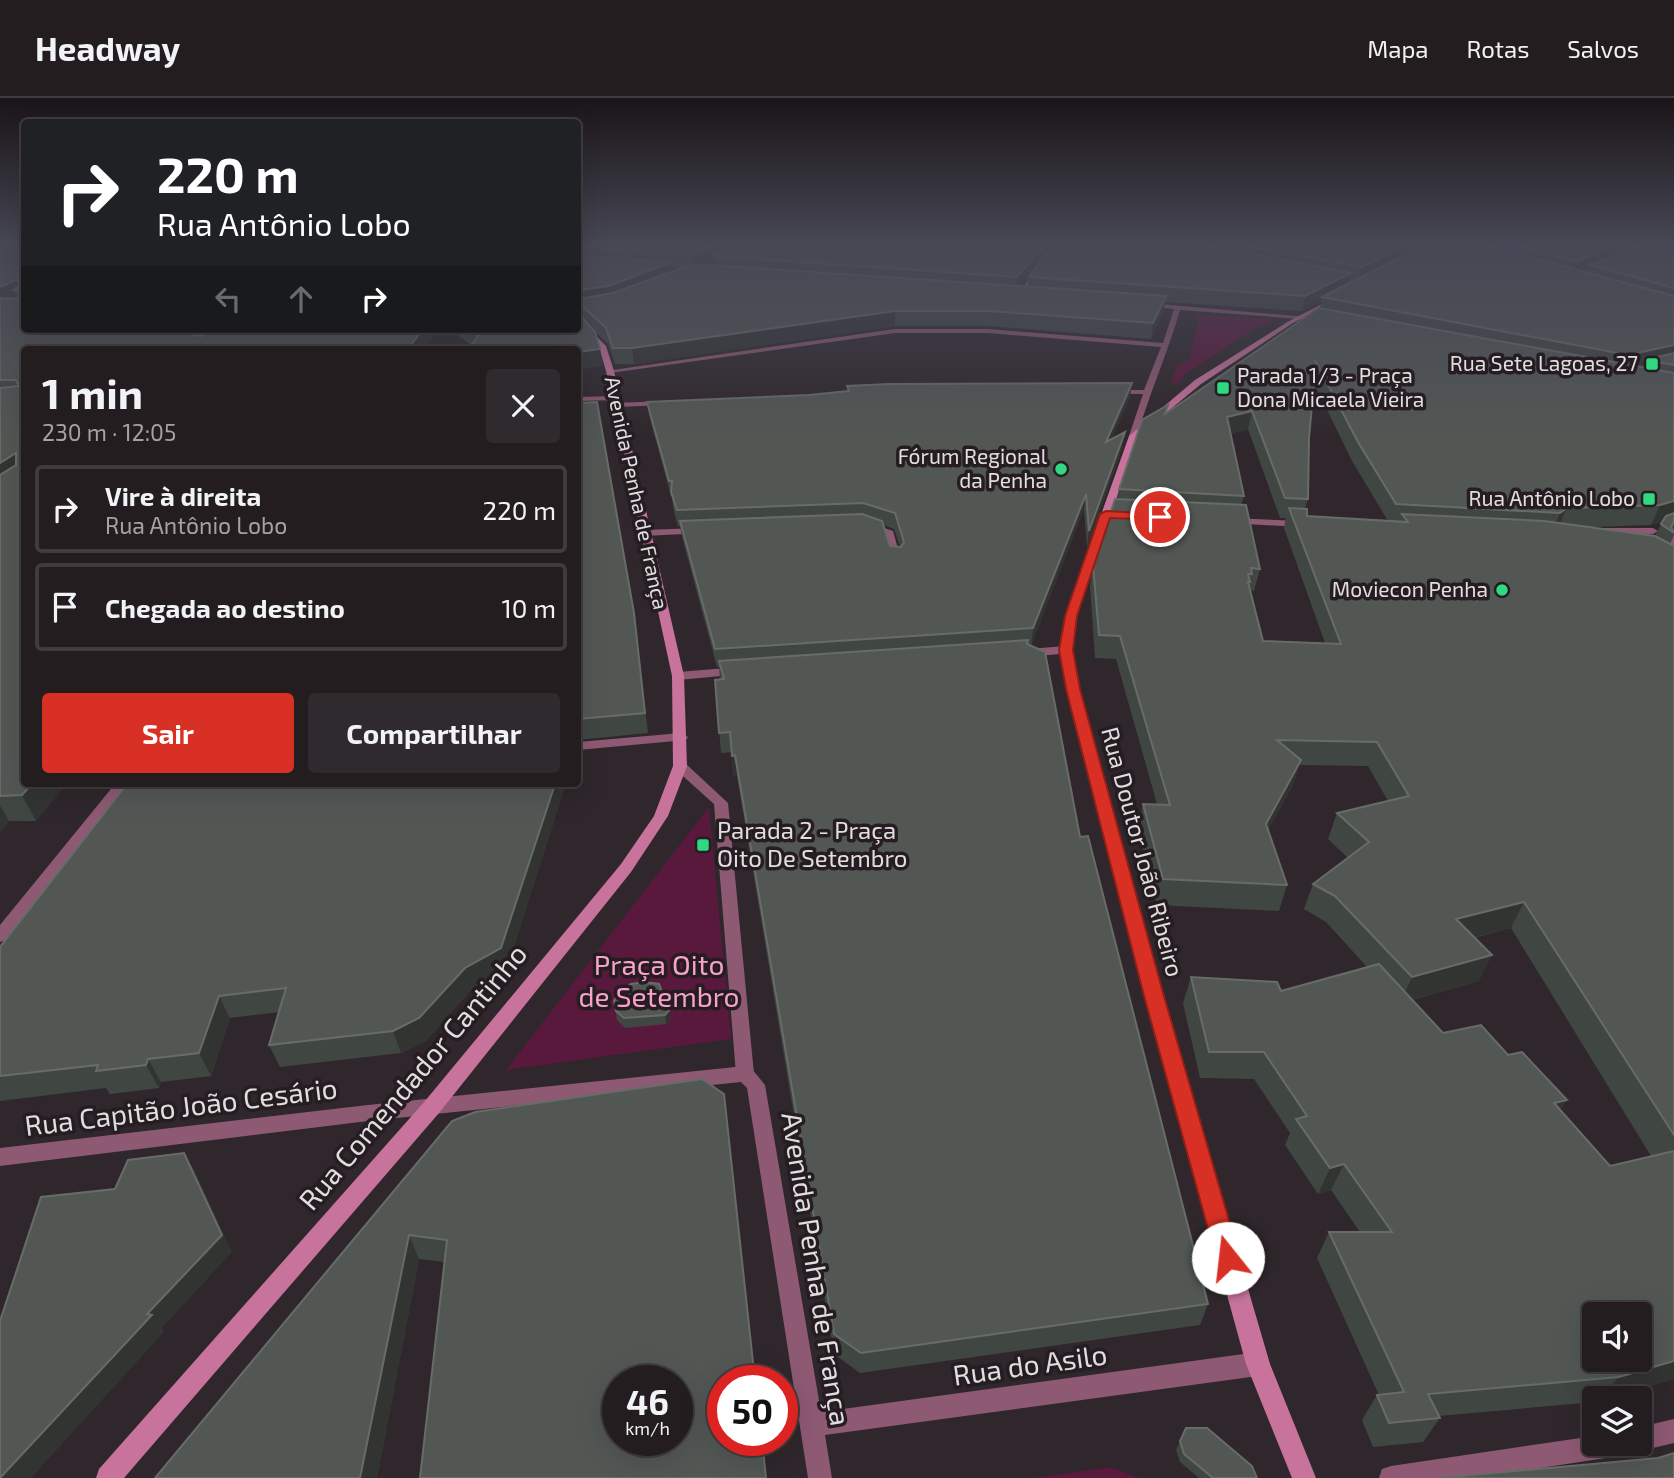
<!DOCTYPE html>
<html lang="pt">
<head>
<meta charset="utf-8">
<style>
	:root { --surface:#231d20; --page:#2f2a2d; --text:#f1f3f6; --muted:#a3a2a5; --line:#403b3e; --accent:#d93025 }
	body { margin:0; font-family:"Exo 2",sans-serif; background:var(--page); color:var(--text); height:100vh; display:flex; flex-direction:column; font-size:26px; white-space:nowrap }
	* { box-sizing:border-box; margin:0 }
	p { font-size:23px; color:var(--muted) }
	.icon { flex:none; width:38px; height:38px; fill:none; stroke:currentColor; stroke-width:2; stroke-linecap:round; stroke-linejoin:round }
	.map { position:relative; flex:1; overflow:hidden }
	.details { position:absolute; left:21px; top:248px; width:560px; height:441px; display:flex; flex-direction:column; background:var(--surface); border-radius:7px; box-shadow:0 7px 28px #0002,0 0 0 2px var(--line) }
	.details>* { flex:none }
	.top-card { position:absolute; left:21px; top:21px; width:560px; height:214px; border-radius:7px; box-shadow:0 7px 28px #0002,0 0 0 2px var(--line); background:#202124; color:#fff; overflow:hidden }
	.controls { position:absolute; left:1582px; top:1204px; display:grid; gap:14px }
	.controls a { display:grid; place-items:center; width:70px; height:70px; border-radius:7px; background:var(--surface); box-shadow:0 7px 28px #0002,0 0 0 2px var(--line); font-size:35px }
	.speed { position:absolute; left:602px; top:1267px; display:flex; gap:14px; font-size:35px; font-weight:700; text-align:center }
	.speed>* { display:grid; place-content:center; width:91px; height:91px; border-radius:50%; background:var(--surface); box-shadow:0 7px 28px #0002,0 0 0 2px var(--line); line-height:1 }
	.speed small { font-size:18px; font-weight:400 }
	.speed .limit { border:10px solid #d22; background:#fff; color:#111 }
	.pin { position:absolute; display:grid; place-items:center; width:60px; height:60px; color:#fff; margin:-30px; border:4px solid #fff; border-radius:50%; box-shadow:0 2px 7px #0007 }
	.me { position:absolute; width:77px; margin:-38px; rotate:344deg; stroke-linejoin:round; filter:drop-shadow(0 0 5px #0008) }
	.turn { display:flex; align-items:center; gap:24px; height:147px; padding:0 21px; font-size:32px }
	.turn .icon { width:91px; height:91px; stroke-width:2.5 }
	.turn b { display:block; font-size:49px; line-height:60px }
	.lanes { display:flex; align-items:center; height:66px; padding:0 21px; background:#0003; justify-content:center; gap:35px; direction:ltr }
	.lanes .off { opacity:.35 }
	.round { display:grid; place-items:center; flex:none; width:74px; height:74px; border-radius:7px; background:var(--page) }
	.head { display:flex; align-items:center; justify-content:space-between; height:119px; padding:0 21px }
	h1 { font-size:42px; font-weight:700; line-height:52px }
	.button { display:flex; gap:14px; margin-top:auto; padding:14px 21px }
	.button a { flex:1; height:80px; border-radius:7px; background:var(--accent); color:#fff; font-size:28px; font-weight:700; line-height:80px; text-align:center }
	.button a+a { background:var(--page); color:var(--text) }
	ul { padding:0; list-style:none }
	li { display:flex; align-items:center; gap:21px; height:88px; margin:0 14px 10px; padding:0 7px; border:4px solid var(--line); border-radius:7px }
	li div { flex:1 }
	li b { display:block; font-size:26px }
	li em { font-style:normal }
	header { display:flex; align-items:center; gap:42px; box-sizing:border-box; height:98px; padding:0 35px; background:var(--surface); border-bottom:2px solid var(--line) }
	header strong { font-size:33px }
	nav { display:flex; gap:38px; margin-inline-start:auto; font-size:24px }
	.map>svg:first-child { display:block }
	.green { fill:#59193d }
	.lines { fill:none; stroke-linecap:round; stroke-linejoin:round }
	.service { fill:#8e5973; fill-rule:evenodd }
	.pedestrian { fill:#8e5973; fill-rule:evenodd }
	.minor { fill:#8e5973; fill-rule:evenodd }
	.secondary { fill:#c7739c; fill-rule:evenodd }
	.wall { fill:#404743; fill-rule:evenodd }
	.shaded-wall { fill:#323432 }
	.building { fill:#525754; stroke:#686c69; stroke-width:2; fill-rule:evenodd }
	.route { fill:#d93025; stroke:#8d1f18; stroke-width:2 }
	.poi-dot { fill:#31d882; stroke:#251d21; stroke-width:2.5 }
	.labels { text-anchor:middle; stroke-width:7; stroke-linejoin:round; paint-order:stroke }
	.far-poi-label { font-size:21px; fill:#e2dddf; stroke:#251d21; text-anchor:end }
	.far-street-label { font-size:21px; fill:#e2dddf; stroke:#251d21 }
	.poi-label { font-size:24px; fill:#e2dddf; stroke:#251d21; text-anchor:start }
	.street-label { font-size:24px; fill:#e2dddf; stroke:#251d21 }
	.near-park-label { font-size:28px; fill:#f8a2cb; stroke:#251d21 }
	.near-street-label { font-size:28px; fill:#e2dddf; stroke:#251d21 }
</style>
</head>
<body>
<header>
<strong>Headway</strong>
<nav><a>Mapa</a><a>Rotas</a><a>Salvos</a></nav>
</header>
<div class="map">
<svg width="1674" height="1380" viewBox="0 0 1674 1380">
	<rect width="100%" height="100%" fill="#2f272b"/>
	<!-- green -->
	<g class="green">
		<polygon points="1195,217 1268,221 1273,224 1258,229 1183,277 1184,281 1175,287 1171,285 1178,266 1189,262 1199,222"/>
		<polygon points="709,709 731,941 506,972"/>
		<polygon points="1111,1369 1139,1380 1035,1380"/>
	</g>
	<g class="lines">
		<!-- service -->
		<g class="service">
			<polygon points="867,424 893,433 901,461 900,463 892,463 891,461 884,437 864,429 862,427"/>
			<polygon points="700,430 705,433 704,435 644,438 639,435 644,432"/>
		</g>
		<!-- pedestrian -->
		<g class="pedestrian">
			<polygon points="681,635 688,639 686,642 578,652 578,644"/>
			<polygon points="680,664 685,665 728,705 754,976 752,981 745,984 738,981 736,976 714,706 675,671 673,668"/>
		</g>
		<!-- minor -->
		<g class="minor">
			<polygon points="1068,146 1075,146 1042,168 1021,199 1017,199 1038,166"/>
			<path d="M1147 205 1318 220 1315 222 1180 212C1168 254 1150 294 1137 338L1133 341 1129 338 1143 296H1114L1110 294 1114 292H1144L1161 249 988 235H895L610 275 606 273 895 231H988L1163 245 1174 211 1145 208Z"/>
			<polygon points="615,298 619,300 618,302 578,303 578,299"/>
			<polygon points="664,303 668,305 667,307 616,309 612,307 616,305"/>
			<polygon points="1231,420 1301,423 1306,426 1301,429 1228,425 1228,421"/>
			<polygon points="1597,430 1653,430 1658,433 1653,436 1593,435 1593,431"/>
			<polygon points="1674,437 1674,461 1670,460 1663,451 1670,438"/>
			<polygon points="1066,548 1072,552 1070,555 1028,559 1022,555 1028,551"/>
			<polygon points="739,569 743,570 745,573 743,576 678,582 672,578 678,574"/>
			<polygon points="115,686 129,686 6,842 0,844 0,827"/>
			<polygon points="745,968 752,971 765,987 821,1314 1258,1254 1266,1258 1270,1266 1266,1274 1258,1278 825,1337 832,1380 808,1380 747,990 741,984 368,1023 0,1068 0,1050 368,1007"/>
			<polygon points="1674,1321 1674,1345 1640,1353 1631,1347 1628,1355 1619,1358 1474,1380 1379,1380 1382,1371 1391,1368 1594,1338 1594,1346 1640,1346 1640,1329"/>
		</g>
		<!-- secondary -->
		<g class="secondary">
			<polygon points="1336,199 1338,202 1293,225 1201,286 1137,339 1077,518 1072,552 1079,591 1170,924 1270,1266 1316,1380 1292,1380 1246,1266 1152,924 1067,591 1060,552 1065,518 1129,338 1195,282 1289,223"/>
			<polygon points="578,220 606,248 614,273 684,578 687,668 668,718 631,774 439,1015 124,1380 96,1380 99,1371 425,1003 621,766 654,718 673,668 672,578 606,273 599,249 578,225"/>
		</g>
	</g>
	<!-- wall -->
	<g class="wall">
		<polygon points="0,146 24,146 24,252 36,723 9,723 0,734"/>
		<path d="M578 146H1674V437L1670 446 1674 448V1281L1608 1300H1594V1304L1439 1318 1440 1320 1423 1344 1373 1349 1362 1322 1377 1297H1379L1317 1160 1329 1134H1360L1331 1092 1318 1096 1285 1047 1290 1035 1254 981 1200 980 1183 905 1191 879 1281 893 1367 869 1326 824 1304 811 1313 786 1348 760 1328 741 1337 715 1388 703 1368 668 1299 667 1293 687 1268 732 1287 787 1279 813 1157 807 1138 731 1143 706H1157L1116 561 1095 560 1090 488 1093 467 1117 401 1119 391 1166 315 1320 210 1321 203 1302 213 1165 204 1163 213 1151 241 988 228H895L634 266H615L608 246 589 228 600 251 602 268 471 247 449 231H578ZM713 162V167L703 166ZM1038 167 1029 179 1028 188H1020ZM672 169 682 170 673 173ZM1314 285 1352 363 1388 423 1307 418 1305 410 1308 401 1309 340ZM1248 331 1280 420H1286L1284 430 1325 545 1263 543 1250 492 1254 493 1260 471 1241 407 1244 398 1230 336ZM1662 424 1655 438 1591 429 1651 427ZM1511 830 1651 1058 1610 1068 1561 1013 1443 935 1412 902 1479 883 1474 840Z"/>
		<path d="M847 288 1130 299 1111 341 1123 348 1087 449 1084 411 1031 548 1080 739 1208 1206 1200 1227 860 1275 834 1256 737 678H733L732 654 721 655 715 582 720 581 719 569H717L682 439 680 428H678L673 410 672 398H671L649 317 647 304 809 297 847 293ZM884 427 894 431 900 449 890 448Z"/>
		<polygon points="578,305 634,515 648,635 578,642"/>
		<polygon points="0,849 507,872 471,892 426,943 401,955 280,969 269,947 279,914 230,920 211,978 161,984 159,990 110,996 106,990 0,1003"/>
		<polygon points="614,903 669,912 671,922 666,926 625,930 617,922"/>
		<polygon points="452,1023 766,1380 444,1164 419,1161 377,1380 155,1380"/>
		<polygon points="1186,1330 1257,1380 1199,1380 1180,1364 1176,1352"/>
	</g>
	<!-- shaded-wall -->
	<g class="shaded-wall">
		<polygon points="719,146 754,146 713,158 713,162 693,170 692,156"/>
		<polygon points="1045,146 1068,146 1047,155 1016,193 1017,179"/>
		<polygon points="1407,146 1428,146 1358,183 1362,169"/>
		<polygon points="1617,146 1674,146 1590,167 1589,170 1571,178 1576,164"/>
		<polygon points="672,164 673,178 610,202 578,204 578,192"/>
		<polygon points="1351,175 1347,189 1322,199 1321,203 1302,213 1305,198"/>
		<polygon points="17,181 23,196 20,193 13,192 16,199 0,207 0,189"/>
		<polygon points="1166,198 1163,213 1151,241 1153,225"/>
		<polygon points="895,213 895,228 634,266 632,250"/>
		<polygon points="195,231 221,231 194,252 189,236"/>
		<polygon points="423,231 439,231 423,252 407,252"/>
		<polygon points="1674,247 1674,261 1646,262 1643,269 1621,274 1628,257"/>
		<polygon points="600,251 602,268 578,272 578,254"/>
		<polygon points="1132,285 1130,299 1104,359 1106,344"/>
		<polygon points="1252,313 1248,331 1223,338 1227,319"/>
		<polygon points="1125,334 1123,348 1087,449 1089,433"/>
		<polygon points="16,355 24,374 0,390 0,365"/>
		<polygon points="1086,396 1084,411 1031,548 1033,530"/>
		<polygon points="1674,403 1673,420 1651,427 1660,407"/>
		<polygon points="1567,410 1558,430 1551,435 1560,415"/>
		<polygon points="735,657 737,678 733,678 732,658"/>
		<polygon points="1301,662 1293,687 1258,751 1266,726"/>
		<polygon points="32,686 67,686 36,723 22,697"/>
		<polygon points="555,686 566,686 507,872 471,892 426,943 401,955 393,933"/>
		<polygon points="0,707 9,723 0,734"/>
		<polygon points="1524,804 1511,830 1444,847 1456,821"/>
		<polygon points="1492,857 1479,883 1400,905 1412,879"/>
		<polygon points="219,898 230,920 211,978 199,955"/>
		<polygon points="669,912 671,922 666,926 665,917"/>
		<polygon points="148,961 161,984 159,990 146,967"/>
		<polygon points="1567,1002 1550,1029 1554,1005"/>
		<polygon points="184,1055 195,1073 232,1154 162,1230 164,1234 31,1380 0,1380 147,1216"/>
		<polygon points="1344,1066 1331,1092 1318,1096 1330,1070"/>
		<polygon points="409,1137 419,1161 377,1380 360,1380"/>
		<polygon points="1674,1263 1674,1281 1608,1300 1600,1300 1619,1279"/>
	</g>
	<!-- building -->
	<g class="building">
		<polygon points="0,146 24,146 24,231 195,231 189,236 201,238 210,231 423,231 407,252 24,252 24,686 32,686 22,697 0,698 0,377 16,367 16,355 0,365 0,290 19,288 16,282 0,282 0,200 18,201 20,193 13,192 20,187 17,181 0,189"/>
		<polygon points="578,146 719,146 692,156 578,150"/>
		<polygon points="743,146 1045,146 1017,179 713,158"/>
		<polygon points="1061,146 1200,146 1351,175 1305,198 1029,179 1045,156"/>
		<polygon points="1234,146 1407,146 1362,169"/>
		<polygon points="1426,146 1481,146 1674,198 1674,247 1628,257 1322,199"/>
		<polygon points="1510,146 1617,146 1576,164"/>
		<polygon points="1640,146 1674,146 1674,190 1590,167"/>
		<polygon points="578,158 672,164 609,188 578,192"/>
		<polygon points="693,166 1166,198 1153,225 989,213 895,213 632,250 613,250 606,230 578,204 578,201 613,195"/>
		<polygon points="1319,210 1674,275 1674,403 1660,407 1567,410 1560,415 1396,406 1358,344 1316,264 1309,340 1308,401 1285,400 1252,313 1227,319 1244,398 1119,391 1142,322 1168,307 1165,316"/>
		<polygon points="578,215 595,234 600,251 578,254 578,252 468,252 478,238 468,231 578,231"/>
		<polygon points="1674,255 1674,267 1646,262"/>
		<polygon points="1132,285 1106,344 1125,334 1089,433 1086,396 1033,530 715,551 680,423 862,416 882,423 890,448 901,449 904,444 895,415 863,405 677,412 671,394 672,383 669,383 647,304 809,297 849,293 847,288 889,286"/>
		<polygon points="597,304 634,515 645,615 578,621 578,305"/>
		<polygon points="1115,401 1246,407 1260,471 1251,470 1252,476 1248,476 1250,484 1248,484 1263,543 1341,546 1289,410 1307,411 1307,418 1408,424 1402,416 1544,423 1655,438 1674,448 1674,1037 1524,804 1456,821 1492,857 1412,879 1335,798 1313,786 1369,744 1337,715 1409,698 1377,644 1277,642 1301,662 1266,726 1287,787 1163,781 1143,706 1170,707 1120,538 1099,537 1093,467"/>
		<polygon points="1674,415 1674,423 1671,429 1674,435 1661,426 1666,418"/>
		<polygon points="1028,542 1027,546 1045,554 1080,739 1088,738 1208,1206 861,1255 834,1236 735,657 732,658 730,634 719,635 715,582 724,581 719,563"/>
		<polygon points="127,686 555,686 501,850 465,870 419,920 393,933 269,947 286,890 219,898 199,955 148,961 146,967 96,973 98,967 0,978 0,849"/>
		<path d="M1379 866 1443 935 1481 927 1508 957 1522 954 1567 1002 1554 1005 1610 1068 1674 1053V1263L1619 1279 1428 1296 1440 1320 1389 1325 1377 1297 1404 1294 1329 1134H1392L1344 1066 1330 1070 1296 1021 1307 1018 1264 954H1209L1191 879 1277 884 1281 893ZM1594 1216H1640V1262H1594Z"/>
		<polygon points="644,884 659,886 669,912 665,917 624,920 616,913 614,903 619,893 631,886"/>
		<path d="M702 981 724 996 755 1283H723V1342H762L766 1380H420L447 1142 409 1137 360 1380H155L452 1023 475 1014ZM618 1283H677V1342H618Z"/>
		<polygon points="184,1055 222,1137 147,1216 152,1217 0,1380 0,1223 41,1099 115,1091 128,1062"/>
		<polygon points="1186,1330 1207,1330 1252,1368 1257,1380 1213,1380 1184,1356 1180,1343"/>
		<polygon points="1674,1355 1674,1380 1439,1380 1658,1360"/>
	</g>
	<!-- sky -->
	<linearGradient id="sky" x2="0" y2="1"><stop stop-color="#1a1518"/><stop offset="0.43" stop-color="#474755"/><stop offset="1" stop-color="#474755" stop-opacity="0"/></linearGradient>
	<rect width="1674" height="339" fill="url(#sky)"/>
	<!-- route -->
	<polygon class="route" points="1106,413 1160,416 1165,419 1160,422 1110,420 1077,518 1073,552 1080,591 1164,898 1240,1160 1237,1169 1228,1172 1220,1169 1216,1160 1144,898 1066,591 1059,552 1065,518 1100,416"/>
	<!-- markers -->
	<g class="poi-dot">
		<rect x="1645" y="259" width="14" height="14" rx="3.5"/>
		<rect x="1216" y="283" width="14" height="14" rx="3.5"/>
		<circle cx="1061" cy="371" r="7"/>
		<rect x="1642" y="394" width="14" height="14" rx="3.5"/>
		<circle cx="1502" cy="492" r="7"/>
		<rect x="696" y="740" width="14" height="14" rx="3.5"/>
	</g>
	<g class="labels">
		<!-- far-poi labels -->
		<g class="far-poi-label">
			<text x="1638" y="273">Rua Sete Lagoas, 27</text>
			<text x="1237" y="285" text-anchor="start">Parada 1/3 - Praça<tspan x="1237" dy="24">Dona Micaela Vieira</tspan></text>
			<text x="1047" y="366">Fórum Regional<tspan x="1047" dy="24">da Penha</tspan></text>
			<text x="1635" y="408">Rua Antônio Lobo</text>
			<text x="1488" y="499">Moviecon Penha</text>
		</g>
		<!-- far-street labels -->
		<g class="far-street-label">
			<text transform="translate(636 395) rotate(78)" y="7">Avenida Penha de França</text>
		</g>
		<!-- poi labels -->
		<g class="poi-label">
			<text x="717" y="741">Parada 2 - Praça<tspan x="717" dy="28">Oito De Setembro</tspan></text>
		</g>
		<!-- street labels -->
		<g class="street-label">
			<text transform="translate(1142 754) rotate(75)" y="8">Rua Doutor João Ribeiro</text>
		</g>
		<!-- near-park labels -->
		<g class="near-park-label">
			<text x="659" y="877">Praça Oito<tspan x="659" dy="32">de Setembro</tspan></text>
		</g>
		<!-- near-street labels -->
		<g class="near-street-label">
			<text transform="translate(413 979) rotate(-50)" y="10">Rua Comendador Cantinho</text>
			<text transform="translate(181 1009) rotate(-7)" y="10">Rua Capitão João Cesário</text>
			<text transform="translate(816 1171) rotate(81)" y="10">Avenida Penha de França</text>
			<text transform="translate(1030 1267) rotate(-8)" y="10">Rua do Asilo</text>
		</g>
	</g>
</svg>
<div class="controls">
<a><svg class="icon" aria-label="sound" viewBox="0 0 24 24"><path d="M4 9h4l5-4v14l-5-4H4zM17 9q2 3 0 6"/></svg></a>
<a><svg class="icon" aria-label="layers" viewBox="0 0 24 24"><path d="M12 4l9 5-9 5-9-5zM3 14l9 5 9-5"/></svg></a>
</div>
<div class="speed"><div>46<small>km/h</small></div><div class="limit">50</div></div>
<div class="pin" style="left:1160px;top:419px;background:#d93025"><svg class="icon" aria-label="arrive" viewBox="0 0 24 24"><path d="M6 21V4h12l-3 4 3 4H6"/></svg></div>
<svg class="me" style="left:1228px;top:1160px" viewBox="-20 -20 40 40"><circle r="19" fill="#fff"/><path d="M0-13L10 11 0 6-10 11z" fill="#d93025"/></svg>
<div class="top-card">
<div class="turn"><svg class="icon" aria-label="right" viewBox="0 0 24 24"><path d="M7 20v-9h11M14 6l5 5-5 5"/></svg><div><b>220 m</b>Rua Antônio Lobo</div></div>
<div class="lanes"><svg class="icon off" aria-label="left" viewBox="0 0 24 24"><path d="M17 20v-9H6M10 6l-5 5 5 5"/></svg><svg class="icon off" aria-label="ahead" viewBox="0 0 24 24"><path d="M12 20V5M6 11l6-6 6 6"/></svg><svg class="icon" aria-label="right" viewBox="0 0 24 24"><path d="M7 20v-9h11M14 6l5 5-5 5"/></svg></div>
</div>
<section class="details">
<div class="head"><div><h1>1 min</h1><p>230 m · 12:05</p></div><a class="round"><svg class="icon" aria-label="close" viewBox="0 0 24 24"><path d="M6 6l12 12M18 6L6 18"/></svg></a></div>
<ul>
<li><svg class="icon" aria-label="right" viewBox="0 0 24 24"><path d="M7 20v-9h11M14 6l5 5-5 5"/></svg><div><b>Vire à direita</b><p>Rua Antônio Lobo</p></div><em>220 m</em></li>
<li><svg class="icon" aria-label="arrive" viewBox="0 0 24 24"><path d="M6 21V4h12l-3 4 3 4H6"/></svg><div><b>Chegada ao destino</b></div><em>10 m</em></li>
</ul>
<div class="button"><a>Sair</a><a>Compartilhar</a></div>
</section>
</div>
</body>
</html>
